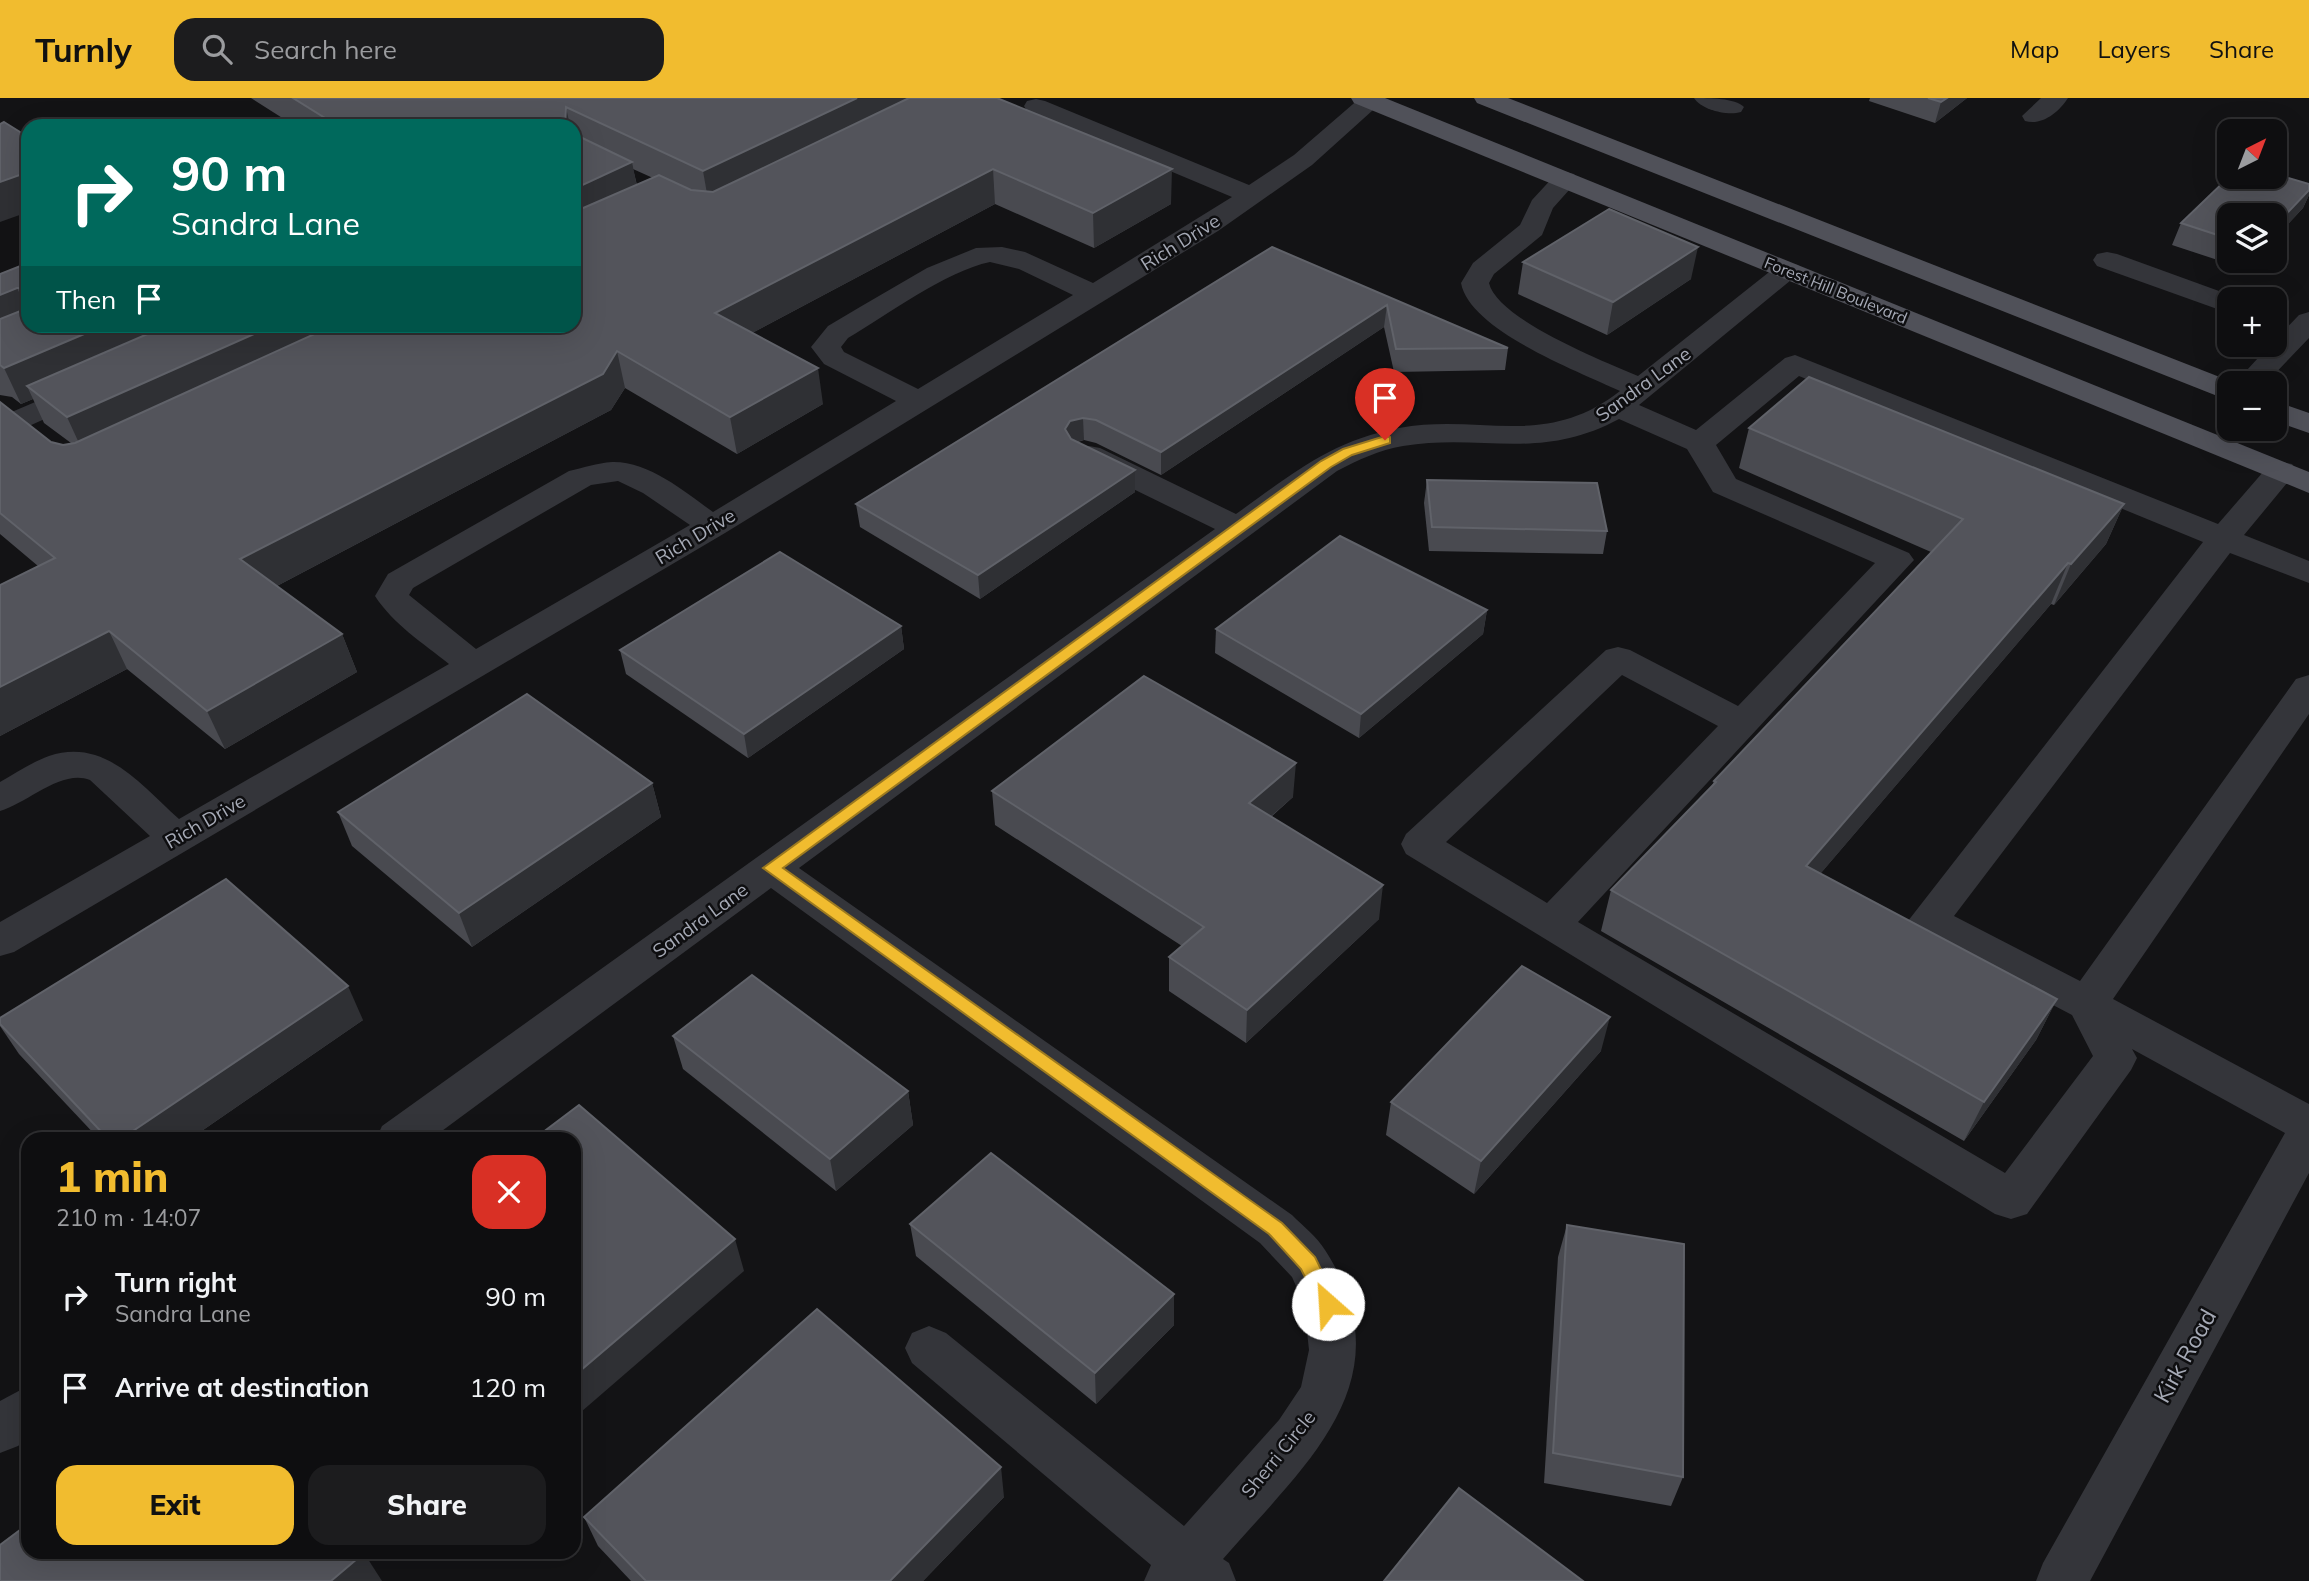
<!DOCTYPE html>
<html lang="en">
<head>
<meta charset="utf-8">
<style>
	:root { --surface:#0e0e10; --page:#1c1c1e; --text:#f1f3f6; --muted:#9b9c9f; --line:#2e2e30; --accent:#f1bc2f }
	body { margin:0; font-family:Mulish,sans-serif; background:var(--page); color:var(--text); height:100vh; display:flex; flex-direction:column; font-size:26px; white-space:nowrap }
	* { box-sizing:border-box; margin:0 }
	p { font-size:23px; color:var(--muted) }
	.icon { flex:none; width:38px; height:38px; fill:none; stroke:currentColor; stroke-width:2; stroke-linecap:round; stroke-linejoin:round }
	.map { position:relative; flex:1; overflow:hidden }
	.side { position:absolute; left:21px; top:1034px; width:560px; height:427px; display:flex; flex-direction:column; background:var(--surface); border-radius:21px; box-shadow:0 7px 28px #0002,0 0 0 2px var(--line) }
	.side>* { flex:none }
	.guide { position:absolute; left:21px; top:21px; width:560px; height:214px; border-radius:21px; box-shadow:0 7px 28px #0002,0 0 0 2px var(--line); background:#00695c; color:#fff; overflow:hidden }
	.needle { width:46px; rotate:42deg }
	.tools { position:absolute; left:2217px; top:21px; display:grid; gap:14px }
	.tools a { display:grid; place-items:center; width:70px; height:70px; border-radius:14px; background:var(--surface); box-shadow:0 7px 28px #0002,0 0 0 2px var(--line); font-size:35px }
	.pin { position:absolute; display:grid; place-items:center; width:60px; height:60px; color:#fff; margin:-72px -30px; border-radius:50% 50% 50% 0; rotate:-45deg; box-shadow:0 0 7px #0007 }
	.pin .icon { rotate:45deg }
	.me { position:absolute; width:77px; margin:-38px; rotate:334deg; stroke-linejoin:round; filter:drop-shadow(0 0 5px #0008) }
	.turn { display:flex; align-items:center; gap:24px; height:147px; padding:0 35px; font-size:32px }
	.turn .icon { width:91px; height:91px; stroke-width:2.5 }
	.turn b { display:block; font-size:49px; line-height:60px }
	.then { display:flex; align-items:center; height:66px; padding:0 35px; background:#0003; gap:14px; font-size:26px }
	.round { display:grid; place-items:center; flex:none; width:74px; height:74px; border-radius:21px; background:var(--page) }
	.summary { display:flex; align-items:center; justify-content:space-between; height:119px; padding:0 35px }
	h1 { font-size:42px; font-weight:800; line-height:52px; color:var(--accent) }
	.button { display:flex; gap:14px; margin-top:auto; padding:14px 35px }
	.button a { flex:1; height:80px; border-radius:21px; background:var(--accent); color:#111; font-size:28px; font-weight:800; line-height:80px; text-align:center }
	.button a+a { background:var(--page); color:var(--text) }
	ul { padding:0; list-style:none }
	li { display:flex; align-items:center; gap:21px; height:91px; padding:0 35px }
	li div { flex:1 }
	li b { display:block; font-size:26px }
	li em { font-style:normal }
	header { display:flex; align-items:center; gap:42px; box-sizing:border-box; height:98px; padding:0 35px; background:var(--accent); color:#111 }
	header strong { font-size:33px }
	nav { display:flex; gap:38px; margin-inline-start:auto; font-size:24px }
	.search { width:490px; height:63px; background:var(--page); display:flex; align-items:center; gap:18px; box-sizing:border-box; padding:0 24px; border-radius:21px; color:var(--muted); font-size:26px }
	.map>svg:first-child { display:block }
	.lines { fill:none; stroke-linecap:round; stroke-linejoin:round }
	.minor { fill:#34353a; fill-rule:evenodd }
	.major { fill:#505159; fill-rule:evenodd }
	.wall { fill:#494a50; fill-rule:evenodd }
	.shaded-wall { fill:#2f3034 }
	.building { fill:#53545b; stroke:#606269; stroke-width:2 }
	.route { fill:#f1bc2f; stroke:#9d7a1f; stroke-width:2 }
	.labels { text-anchor:middle; stroke-width:5; stroke-linejoin:round; paint-order:stroke }
	.far-street-label { font-size:16px; fill:#a5a9b5; stroke:#0e0e10 }
	.street-label { font-size:19px; fill:#a5a9b5; stroke:#0e0e10 }
	.near-street-label { font-size:23px; fill:#a5a9b5; stroke:#0e0e10 }
</style>
</head>
<body>
<header>
<strong>Turnly</strong>
<div class="search"><svg class="icon" aria-label="search" viewBox="0 0 24 24"><circle cx="10" cy="10" r="6"/><path d="M15 15l6 6"/></svg>Search here</div>
<nav><a>Map</a><a>Layers</a><a>Share</a></nav>
</header>
<div class="map">
<svg width="2309" height="1483" viewBox="0 0 2309 1483">
	<rect width="100%" height="100%" fill="#131315"/>
	<g class="lines">
		<!-- minor -->
		<g class="minor">
			<path d="M1360 0H1381L1383 3 1312 67 1218 133 725 435 14 854 0 858V824L150 738 90 682C61 671 28 705 0 713V684C16 675 32 664 49 658 105 639 142 688 179 721L449 566C423 545 393 526 375 498L388 476 569 373C583 370 597 365 612 364 649 363 685 394 713 414L896 303 824 266 811 249 828 228 860 209 927 170 976 150 1002 149 1025 154 1093 185 1232 99 1027 13 1024 8 1027 3 1036 1 1045 3 1249 87 1294 57ZM990 164 1019 171 1073 197 918 291 844 254 841 249 848 240C887 217 946 173 990 164ZM618 383 643 395 690 427 476 551 409 497 413 490 591 387Z"/>
			<path d="M1694 0C1709 0 1735 0 1744 9L1741 14C1727 18 1702 12 1694 0Z"/>
			<path d="M2041 0H2068C2059 14 2042 28 2025 23L2022 18Z"/>
			<path d="M1565 74 1574 76 1578 82 1553 110 1542 137 1494 176 1489 185C1497 221 1603 263 1638 278L1778 167 1788 165 1798 167 1802 173 1639 307 1696 332 1785 260 1795 257 2218 426 2270 366 2281 364 2292 366 2297 373 2244 437 2309 463V485L2230 455 1954 818 2080 883 2296 581 2309 577V616L2113 901 2309 1006V1075L2090 1483H2036L2043 1465 2285 1035 2132 951 2137 960 2131 972 2027 1116 2011 1121 1995 1116 1406 756 1401 746 1406 736 1606 552 1618 549 1630 552 1738 608 1875 465 1713 394 1687 351 1619 321C1539 364 1483 335 1403 348 1379 352 1358 362 1337 373L799 770 1292 1117C1303 1128 1317 1139 1325 1152 1409 1283 1304 1367 1223 1461L1229 1465 1236 1483H1144L1151 1467 912 1265 905 1250 912 1235 929 1228 946 1235 1184 1428 1279 1322 1301 1289 1309 1252 1304 1206 1292 1179 1260 1145 771 790 431 1041H376L382 1028 1215 431 1078 364 1073 357 1078 350 1089 348 1100 350 1236 416C1291 377 1330 343 1399 330 1481 315 1545 352 1620 293 1578 273 1470 233 1461 185L1473 165 1520 127 1532 102 1556 76ZM1799 278 2203 444 1908 823 1914 834 2072 917 2093 958 2005 1075 1578 824 1914 462 1909 455 1736 381 1716 347ZM1622 577 1718 628 1547 805 1446 744Z"/>
			<polygon points="2107,154 2117,156 2241,201 2230,201 2230,214 2220,212 2097,168 2093,162 2097,156"/>
			<polygon points="2309,214 2309,240 2266,285 2235,285 2270,247 2275,247 2275,242 2299,217"/>
			<polygon points="87,282 98,285 102,291 98,297 29,328 18,331 7,328 3,322 7,316"/>
			<polygon points="28,1288 28,1340 18,1348 0,1355 0,1303"/>
		</g>
		<!-- major -->
		<g class="major">
			<polygon points="1351,0 1385,0 2309,374 2309,395 1354,5"/>
			<polygon points="1474,0 1508,0 2235,285 2230,285 2230,303 1477,5"/>
			<polygon points="2275,303 2309,315 2309,335 2275,323"/>
		</g>
	</g>
	<!-- wall -->
	<g class="wall">
		<path d="M251 0H997L1171 106 1094 150 995 106 752 235 823 306 737 356 625 290 611 312 277 488 342 536 357 574 225 651 127 571 0 638V487L38 468 0 436V304L51 344 63 347 71 345 44 325 33 301 21 306 12 299 0 297V176L28 165V228H574V28H295ZM633 71 653 80 637 87Z"/>
		<polygon points="1870,0 1967,0 1935,25 1869,3"/>
		<polygon points="2309,86 2309,97 2303,110 2275,140 2275,117 2230,117 2230,163 2253,163 2245,171 2172,147 2181,125"/>
		<polygon points="1272,149 1508,250 1505,272 1394,274 1384,229 1161,377 1096,345 1084,342 1078,344 1135,372 1135,394 980,501 860,429 856,406"/>
		<polygon points="1523,164 1691,181 1607,237 1518,196"/>
		<polygon points="1749,330 2124,406 2106,446 2054,507 2051,506 1820,776 2057,901 2036,942 1964,1043 1601,833 1611,792 1712,688 1714,683 1931,454 1739,370"/>
		<polygon points="1427,382 1607,433 1603,456 1429,453 1424,405"/>
		<polygon points="1487,512 1483,536 1359,640 1215,555 1216,531"/>
		<polygon points="901,528 904,551 748,660 626,576 620,552"/>
		<polygon points="652,685 661,719 472,849 352,748 338,714"/>
		<polygon points="992,693 1293,699 1271,719 1379,821 1246,945 1169,893 1169,859 1182,848 995,727"/>
		<polygon points="0,920 363,922 190,1041 99,1041 19,956 0,928"/>
		<polygon points="673,938 908,993 913,1027 836,1093 683,971"/>
		<polygon points="1601,953 1474,1096 1386,1037 1391,1004"/>
		<polygon points="910,1126 1174,1196 1174,1227 1096,1306 916,1158"/>
		<polygon points="1567,1127 1683,1379 1671,1408 1544,1385 1558,1159"/>
		<polygon points="1004,1399 923,1483 631,1483 598,1448 584,1419"/>
	</g>
	<!-- shaded-wall -->
	<g class="shaded-wall">
		<polygon points="857,0 926,0 709,107 703,73"/>
		<polygon points="1947,0 1967,0 1935,25 1941,4"/>
		<polygon points="566,9 570,28 565,28"/>
		<polygon points="632,64 639,99 574,129 574,91"/>
		<polygon points="993,71 995,106 722,251 715,215"/>
		<polygon points="1172,71 1171,106 1094,150 1093,115"/>
		<polygon points="28,74 28,114 0,124 0,84"/>
		<polygon points="2309,92 2309,97 2303,110 2275,140 2275,128"/>
		<polygon points="1698,149 1691,181 1607,237 1613,204"/>
		<polygon points="2249,163 2253,163 2245,171"/>
		<polygon points="17,190 28,212 0,240 0,197"/>
		<polygon points="1387,207 1384,229 1161,377 1161,354"/>
		<polygon points="103,228 202,228 27,288 33,301 21,306 4,270"/>
		<polygon points="272,228 364,228 84,356 67,319"/>
		<polygon points="617,253 625,290 611,312 256,499 240,461"/>
		<polygon points="818,270 823,306 737,356 730,319"/>
		<polygon points="1083,320 1084,342 1071,345 1065,331 1070,323"/>
		<polygon points="1135,372 1135,394 980,501 978,477"/>
		<polygon points="2124,406 2106,446 2054,507 2071,466"/>
		<polygon points="2068,465 2051,506 1792,809 1806,768"/>
		<polygon points="1487,512 1483,536 1359,640 1361,616"/>
		<polygon points="901,528 904,551 748,660 744,636"/>
		<polygon points="109,533 127,571 0,638 0,589"/>
		<polygon points="342,536 357,574 225,651 207,613"/>
		<polygon points="1296,665 1293,699 1247,739 1249,705"/>
		<polygon points="652,685 661,719 472,849 459,815"/>
		<polygon points="1383,787 1379,821 1246,945 1247,912"/>
		<polygon points="348,888 363,922 190,1041 121,1041"/>
		<polygon points="2057,901 2036,942 1964,1043 1984,1004"/>
		<polygon points="1610,919 1601,953 1474,1096 1481,1063"/>
		<polygon points="908,993 913,1027 836,1093 830,1061"/>
		<polygon points="735,1141 744,1173 574,1320 574,1278"/>
		<polygon points="1174,1196 1174,1227 1096,1306 1095,1275"/>
		<polygon points="1001,1369 1004,1399 923,1483 890,1483"/>
		<polygon points="364,1455 382,1483 331,1483"/>
	</g>
	<!-- building -->
	<g class="building">
		<polygon points="293,0 857,0 703,73 566,9 565,28 338,28"/>
		<polygon points="909,0 997,0 1172,71 1093,115 993,71 715,215 818,270 730,319 617,253 603,276 240,461 342,536 207,613 109,533 0,589 0,487 55,460 0,415 0,304 51,344 63,347 75,345 332,228 574,228 574,114 659,77 691,92 713,94"/>
		<polygon points="1928,0 1947,0 1941,4"/>
		<polygon points="4,24 28,39 28,74 0,84 0,26"/>
		<polygon points="574,36 632,64 574,91"/>
		<polygon points="2275,76 2309,86 2309,92 2275,128 2275,117 2230,117 2230,141 2181,125 2230,78 2275,79"/>
		<polygon points="1609,111 1698,149 1613,204 1523,164"/>
		<polygon points="1272,149 1508,250 1396,251 1387,207 1161,354 1096,322 1083,320 1070,323 1065,331 1071,341 1135,372 978,477 856,406"/>
		<polygon points="28,165 28,190 17,190 0,197 0,176"/>
		<polygon points="28,210 28,228 103,228 4,270 0,267 0,221"/>
		<polygon points="166,228 272,228 67,319 27,288"/>
		<polygon points="1809,279 2124,406 2071,466 2068,465 1806,768 2057,901 1984,1004 1611,792 1716,684 1714,683 1963,421 1749,330"/>
		<polygon points="1427,382 1597,385 1607,433 1432,429"/>
		<polygon points="1340,438 1487,512 1361,616 1216,531"/>
		<polygon points="780,454 901,528 744,636 620,552"/>
		<polygon points="1144,578 1296,665 1249,705 1383,787 1247,912 1169,859 1204,829 992,693"/>
		<polygon points="527,596 652,685 459,815 338,714"/>
		<polygon points="226,781 348,888 121,1041 108,1041 0,926 0,920"/>
		<polygon points="1522,868 1610,919 1481,1063 1391,1004"/>
		<polygon points="752,877 908,993 830,1061 673,938"/>
		<polygon points="579,1007 735,1141 574,1278 574,1041 534,1041"/>
		<polygon points="991,1055 1174,1196 1095,1275 910,1126"/>
		<polygon points="1567,1127 1684,1146 1683,1379 1553,1355"/>
		<polygon points="817,1211 1001,1369 890,1483 646,1483 584,1419"/>
		<polygon points="1459,1390 1583,1483 1384,1483"/>
		<polygon points="28,1426 28,1454 364,1455 331,1483 0,1483 0,1447"/>
	</g>
	<!-- route -->
	<polygon class="route" points="1385,338 1390,339 1390,345 1352,357 1331,369 783,770 1282,1125 1315,1159 1338,1206 1335,1212 1328,1215 1321,1212 1301,1171 1269,1136 763,770 1321,363 1343,351"/>
	<g class="labels">
		<!-- far-street labels -->
		<g class="far-street-label">
			<text transform="translate(1836 192) rotate(22)" y="6">Forest Hill Boulevard</text>
		</g>
		<!-- street labels -->
		<g class="street-label">
			<text transform="translate(1180 144) rotate(-32)" y="7">Rich Drive</text>
			<text transform="translate(1643 286) rotate(-36)" y="7">Sandra Lane</text>
			<text transform="translate(695 438) rotate(-31)" y="7">Rich Drive</text>
			<text transform="translate(205 723) rotate(-30)" y="7">Rich Drive</text>
			<text transform="translate(700 822) rotate(-36)" y="7">Sandra Lane</text>
			<text transform="translate(1278 1356) rotate(-51)" y="7">Sherri Circle</text>
		</g>
		<!-- near-street labels -->
		<g class="near-street-label">
			<text transform="translate(2185 1258) rotate(-61)" y="8">Kirk Road</text>
		</g>
	</g>
</svg>
<div class="tools">
<a><svg class="needle" viewBox="-14 -14 28 28"><path d="M0-13l5 13h-10z" fill="#e53935"/><path d="M0 13l5-13h-10z" fill="#9b9c9f"/></svg></a>
<a><svg class="icon" aria-label="layers" viewBox="0 0 24 24"><path d="M12 4l9 5-9 5-9-5zM3 14l9 5 9-5"/></svg></a>
<a>+</a>
<a>−</a>
</div>
<div class="pin" style="left:1385px;top:342px;background:#d93025"><svg class="icon" aria-label="arrive" viewBox="0 0 24 24"><path d="M6 21V4h12l-3 4 3 4H6"/></svg></div>
<svg class="me" style="left:1328px;top:1206px" viewBox="-20 -20 40 40"><circle r="19" fill="#fff"/><path d="M0-13L10 11 0 6-10 11z" fill="#f1bc2f"/></svg>
<div class="guide">
<div class="turn"><svg class="icon" aria-label="right" viewBox="0 0 24 24"><path d="M7 20v-9h11M14 6l5 5-5 5"/></svg><div><b>90 m</b>Sandra Lane</div></div>
<div class="then">Then<svg class="icon" aria-label="arrive" viewBox="0 0 24 24"><path d="M6 21V4h12l-3 4 3 4H6"/></svg></div>
</div>
<section class="side">
<div class="summary"><div><h1>1 min</h1><p>210 m · 14:07</p></div><a class="round" style="background:#d93025;color:#fff"><svg class="icon" aria-label="close" viewBox="0 0 24 24"><path d="M6 6l12 12M18 6L6 18"/></svg></a></div>
<ul>
<li><svg class="icon" aria-label="right" viewBox="0 0 24 24"><path d="M7 20v-9h11M14 6l5 5-5 5"/></svg><div><b>Turn right</b><p>Sandra Lane</p></div><em>90 m</em></li>
<li><svg class="icon" aria-label="arrive" viewBox="0 0 24 24"><path d="M6 21V4h12l-3 4 3 4H6"/></svg><div><b>Arrive at destination</b></div><em>120 m</em></li>
</ul>
<div class="button"><a>Exit</a><a>Share</a></div>
</section>
</div>
</body>
</html>
